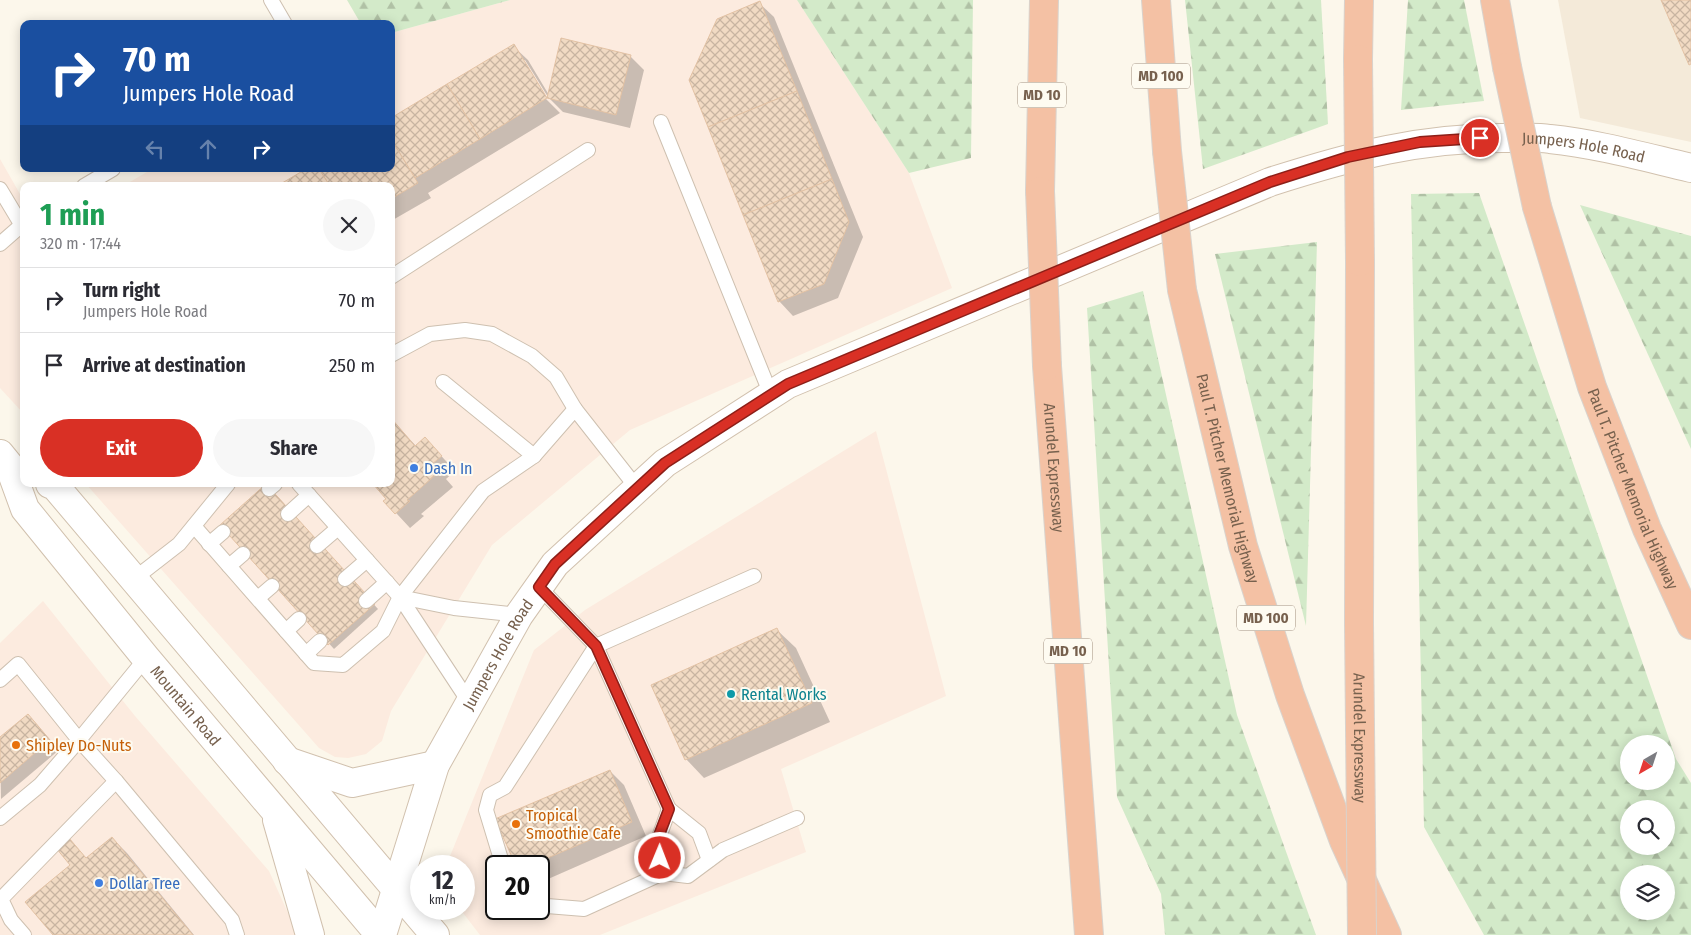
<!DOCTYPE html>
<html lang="en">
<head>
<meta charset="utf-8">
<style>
	:root { --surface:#fff; --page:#f7f7f7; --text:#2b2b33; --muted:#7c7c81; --line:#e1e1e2; --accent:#d93025 }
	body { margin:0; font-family:"Fira Sans Condensed",sans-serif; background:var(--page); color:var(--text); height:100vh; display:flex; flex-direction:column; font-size:19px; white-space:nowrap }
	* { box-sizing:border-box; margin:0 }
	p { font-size:16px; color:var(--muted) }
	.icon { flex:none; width:28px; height:28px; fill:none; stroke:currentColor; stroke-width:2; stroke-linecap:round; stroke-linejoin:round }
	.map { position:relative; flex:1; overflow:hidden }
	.side { position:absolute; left:20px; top:182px; width:375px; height:305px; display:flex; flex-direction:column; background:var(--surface); border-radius:10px; box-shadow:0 2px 12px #0003 }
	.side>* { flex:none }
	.banner { position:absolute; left:20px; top:20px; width:375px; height:152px; border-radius:10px; box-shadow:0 2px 12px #0003; background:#1a4fa0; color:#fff; overflow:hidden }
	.needle { width:32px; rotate:219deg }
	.fabs { position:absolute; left:1620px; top:735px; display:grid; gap:10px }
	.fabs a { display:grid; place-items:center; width:55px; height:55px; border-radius:50%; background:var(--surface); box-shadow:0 2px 12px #0003; font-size:25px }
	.speed { position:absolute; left:410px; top:855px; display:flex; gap:10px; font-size:25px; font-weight:700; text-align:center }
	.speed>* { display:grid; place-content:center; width:65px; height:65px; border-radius:50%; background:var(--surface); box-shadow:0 2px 12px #0003; line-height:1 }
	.speed small { font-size:12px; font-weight:400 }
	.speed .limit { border:2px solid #111; border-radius:8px; background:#fff; color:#111 }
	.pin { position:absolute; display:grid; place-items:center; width:42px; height:42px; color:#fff; margin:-21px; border:2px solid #fff; border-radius:50%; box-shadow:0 1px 5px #0007 }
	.me { position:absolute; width:55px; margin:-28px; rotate:1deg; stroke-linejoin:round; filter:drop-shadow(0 0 4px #0008) }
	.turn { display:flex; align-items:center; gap:18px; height:105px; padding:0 20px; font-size:22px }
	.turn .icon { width:65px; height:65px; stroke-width:2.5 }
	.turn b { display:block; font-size:35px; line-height:42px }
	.lanes { display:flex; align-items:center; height:48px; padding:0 20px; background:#0003; justify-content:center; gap:25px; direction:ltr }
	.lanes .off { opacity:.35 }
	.round { display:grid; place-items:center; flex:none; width:52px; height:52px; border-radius:26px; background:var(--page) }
	.head { display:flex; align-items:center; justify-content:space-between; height:85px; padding:0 20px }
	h1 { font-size:30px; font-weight:700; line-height:38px; color:#1e9e55 }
	.action { display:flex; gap:10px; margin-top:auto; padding:10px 20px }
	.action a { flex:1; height:58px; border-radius:30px; background:var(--accent); color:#fff; font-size:20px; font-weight:700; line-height:58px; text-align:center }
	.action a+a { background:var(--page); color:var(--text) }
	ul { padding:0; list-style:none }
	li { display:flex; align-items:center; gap:15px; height:65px; padding:0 20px; border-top:1px solid var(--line) }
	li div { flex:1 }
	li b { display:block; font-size:19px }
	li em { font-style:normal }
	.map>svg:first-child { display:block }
	.residential { fill:#f4ead9 }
	.commercial { fill:#fcebdf; fill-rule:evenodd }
	.forest { fill:url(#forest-firs); fill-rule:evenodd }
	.shadow { fill:#0003 }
	.building { fill:url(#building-cross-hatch); stroke:#e3c2a4 }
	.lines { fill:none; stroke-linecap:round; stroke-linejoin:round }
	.lane-casing { stroke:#cec0b0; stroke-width:16 }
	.secondary-casing { stroke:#d1c1ae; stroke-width:30 }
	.highway-casing { stroke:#d9d3cd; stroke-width:30 }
	.lane { stroke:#fff; stroke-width:14 }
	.secondary { stroke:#fff; stroke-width:28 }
	.highway { stroke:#f4c1a4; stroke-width:28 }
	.highway-bridge-casing { stroke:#d9d3cd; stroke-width:30; stroke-linecap:butt }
	.highway-bridge { stroke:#f4c1a4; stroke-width:28 }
	.route-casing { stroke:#8d1f18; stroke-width:12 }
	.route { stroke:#d93025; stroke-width:9 }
	.shop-dot { fill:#3f7fe0; stroke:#fefbf1; stroke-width:2 }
	.culture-dot { fill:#0f9aa8; stroke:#fefbf1; stroke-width:2 }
	.food-dot { fill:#e8710a; stroke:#fefbf1; stroke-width:2 }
	.labels { text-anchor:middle; stroke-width:4; stroke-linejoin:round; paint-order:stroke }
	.shield { fill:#fefbf1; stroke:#a08f7f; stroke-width:1 }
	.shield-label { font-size:15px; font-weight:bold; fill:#77614e }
	.street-label { font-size:16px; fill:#77614e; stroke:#fefbf1 }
	.shop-label { font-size:16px; fill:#366cbe; stroke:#fefbf1; text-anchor:start }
	.culture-label { font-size:16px; fill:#0d838f; stroke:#fefbf1; text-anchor:start }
	.food-label { font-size:16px; fill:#c56008; stroke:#fefbf1; text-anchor:start }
</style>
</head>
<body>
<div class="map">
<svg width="1691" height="935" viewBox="0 0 1691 935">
	<defs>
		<pattern id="forest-firs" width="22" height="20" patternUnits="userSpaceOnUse" patternTransform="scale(1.25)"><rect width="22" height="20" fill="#d3eac9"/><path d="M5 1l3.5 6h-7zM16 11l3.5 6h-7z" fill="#b0c1a5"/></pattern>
		<pattern id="building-cross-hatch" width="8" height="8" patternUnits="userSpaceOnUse" patternTransform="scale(1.25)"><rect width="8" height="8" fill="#f1dac3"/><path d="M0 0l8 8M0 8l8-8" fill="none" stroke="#c8b4a1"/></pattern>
	</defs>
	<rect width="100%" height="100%" fill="#fcf7eb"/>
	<!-- residential -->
	<polygon class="residential" points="1558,0 1691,0 1691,142 1580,118"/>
	<!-- commercial -->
	<g class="commercial">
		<polygon points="510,0 797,0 909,173 952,288 630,430 492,545 391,711 382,741 366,754 348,758 335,757 319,748 86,484 391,484 391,186 123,186 152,169 391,169 391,33"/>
		<polygon points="0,159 24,201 24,414 0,388"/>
		<path d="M876 431 946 696 781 769 806 852 600 935H480L460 909H464V866H446L534 650 585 610ZM496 866H539V909H496Z"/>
		<polygon points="43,601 135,716 269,871 298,935 0,935 0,643"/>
	</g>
	<!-- forest -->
	<g class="forest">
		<polygon points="347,0 510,0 391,33 391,24 361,24"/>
		<polygon points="797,0 973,0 971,158 909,173"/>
		<polygon points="1185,0 1321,0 1328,124 1203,169"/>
		<polygon points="1408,0 1464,0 1484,101 1401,110"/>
		<path d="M1479 193 1676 759 1691 783V935H1484L1424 827 1411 194ZM1629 744H1666V781H1629ZM1629 809H1666V846H1629ZM1629 874H1666V911H1629Z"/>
		<polygon points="1580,205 1691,236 1691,449"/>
		<polygon points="1317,242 1306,626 1215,254"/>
		<polygon points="1143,291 1237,715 1316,935 1165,935 1161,894 1117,797 1087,308"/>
	</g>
	<!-- shadow -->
	<g class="shadow">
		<polygon points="759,3 774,17 863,237 838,298 793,316 779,301"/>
		<polygon points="513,46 528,60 549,95 630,56 644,70 630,128 563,112 548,97 525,60 522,60 544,97 560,113 428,193 431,198 391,221 391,186 279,186 308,169 391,169 391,119"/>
		<polygon points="391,419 416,446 425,438 455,471 446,479 453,487 421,514 424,516 410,528 385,501 388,499 374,484 391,484"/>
		<polygon points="271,489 378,609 334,649 222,525"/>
		<polygon points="777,630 796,648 830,722 704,778 686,759"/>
		<polygon points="37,725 59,750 1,799 0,739"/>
		<polygon points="610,771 624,785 646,836 539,883 539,866 518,866 497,820"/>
		<polygon points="112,838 127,853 194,935 54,935 72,865 69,840 87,859"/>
	</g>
	<!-- building -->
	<g class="building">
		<polygon points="1661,0 1691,0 1691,64 1689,65"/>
		<polygon points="760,1 797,91 708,127 689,80 717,19"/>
		<polygon points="561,38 631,55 616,115 547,98"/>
		<polygon points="514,44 547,98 480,139 447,84"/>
		<polygon points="447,84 480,139 415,178 391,139 391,118"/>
		<polygon points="797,91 832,179 743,215 708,127"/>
		<polygon points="391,139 418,183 391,199 391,186 330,186 319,169 391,169"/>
		<polygon points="306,169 319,169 330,186 277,186"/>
		<polygon points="832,179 849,222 824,284 778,302 743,215"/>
		<polygon points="391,418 415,446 425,437 442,456 432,464 439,472 407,500 410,501 395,514 383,501 386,499 373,484 391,484"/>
		<polygon points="266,484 375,604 328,645 220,525"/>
		<polygon points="777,628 812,703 685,760 651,685"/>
		<polygon points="28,714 50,740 0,783 0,737"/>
		<polygon points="610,770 632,822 529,866 516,866 495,819"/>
		<polygon points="112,837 193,935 53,935 25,902 70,865 56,848 69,838 86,858"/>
	</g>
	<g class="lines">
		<defs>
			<g id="lane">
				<polyline points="271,0 285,24"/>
				<polyline points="661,122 771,395"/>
				<polyline points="84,186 113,169"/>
				<polyline points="0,189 24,229"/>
				<polyline points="0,244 24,223"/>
				<polyline points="391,277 588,150"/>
				<polyline points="391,355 430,334 465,330 492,334 532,356 556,377 575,409"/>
				<polyline points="443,382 534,456"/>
				<polyline points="299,484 400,597 469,702"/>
				<polyline points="269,489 275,484"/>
				<polyline points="288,514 309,495"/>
				<polyline points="194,526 314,663 343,665 383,631 400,597 483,491 534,456 575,409 637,488"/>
				<polyline points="209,544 223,532"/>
				<polyline points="317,546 338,528"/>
				<polyline points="229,566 243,554"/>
				<polyline points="134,579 179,544 228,484"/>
				<polyline points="345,579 367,560"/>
				<polyline points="400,597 454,608 519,615"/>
				<polyline points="258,598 272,586"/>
				<polyline points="366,601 387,582"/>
				<polyline points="286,631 299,619"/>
				<polyline points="306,654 320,641"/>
				<polyline points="146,658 79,740 116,781 232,920 237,935"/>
				<polyline points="0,680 18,664 79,740 40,785 0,818"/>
				<polyline points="669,809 596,646 754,576"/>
				<polyline points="503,866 486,810 490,795 505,787 596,646 539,587"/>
				<polyline points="663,873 657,843 669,809 699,833 709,860"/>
				<polyline points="539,900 547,906 584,909 663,873 688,876 723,850 797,818"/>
				<polyline points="24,935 11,920 1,899 116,781"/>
			</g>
			<g id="secondary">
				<path id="s1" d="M0 454 9 465 25 509 146 658 380 935"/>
				<polyline points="50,484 55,486 435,935"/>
				<polyline points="287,761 352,783 435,765"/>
				<polyline points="277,820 310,935"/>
				<path id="s2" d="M382 935 435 765 519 615 555 564 665 463 788 384 1270 182C1351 156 1422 137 1508 138 1522 138 1536 137 1550 139 1598 144 1644 157 1691 168"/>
			</g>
			<g id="highway">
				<polyline points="1156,0 1167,151"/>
				<polyline points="1495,0 1507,67"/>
				<polyline points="1358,59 1359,0"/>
				<polyline points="1040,191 1044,0"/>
				<path id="s3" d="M1537 207 1592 387 1647 529 1691 625"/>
				<path id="s4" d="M1182 290 1243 546 1290 695 1344 841 1387 935"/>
				<path id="s5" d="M1047 366 1089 935"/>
				<polyline points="1359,623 1360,262"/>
			</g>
		</defs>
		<!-- lane casing -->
		<use href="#lane" class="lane-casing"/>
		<!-- secondary casing -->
		<use href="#secondary" class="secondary-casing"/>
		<!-- highway casing -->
		<use href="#highway" class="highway-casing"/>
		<!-- lane -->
		<use href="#lane" class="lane"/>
		<!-- secondary -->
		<use href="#secondary" class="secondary"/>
		<!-- highway -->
		<use href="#highway" class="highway"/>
		<defs>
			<g id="highway-bridge">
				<polyline points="1358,59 1360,262"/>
				<polyline points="1507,67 1537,207"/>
				<polyline points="1167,151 1182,290"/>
				<polyline points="1040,191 1047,366"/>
				<path id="s6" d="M1359 623 1362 935"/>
			</g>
		</defs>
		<!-- highway-bridge casing -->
		<use href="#highway-bridge" class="highway-bridge-casing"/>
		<!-- highway-bridge -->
		<use href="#highway-bridge" class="highway-bridge"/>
	</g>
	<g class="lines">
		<defs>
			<polyline id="route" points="660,858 656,843 669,809 596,646 539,587 555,564 665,463 788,384 1270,182 1348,157 1420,142 1480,138"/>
		</defs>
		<!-- route casing -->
		<use href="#route" class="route-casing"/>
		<!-- route -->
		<use href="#route" class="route"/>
	</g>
	<!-- markers -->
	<g class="shop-dot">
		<circle cx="414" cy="468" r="5"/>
		<circle cx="99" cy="883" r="5"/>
	</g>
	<circle class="culture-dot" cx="731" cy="694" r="5"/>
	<g class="food-dot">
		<circle cx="16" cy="745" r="5"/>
		<circle cx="516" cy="824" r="5"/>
	</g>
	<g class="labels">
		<!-- shield labels -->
		<g class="shield">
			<rect x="1132" y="63.5" width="58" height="25" rx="4"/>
			<rect x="1018" y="82.5" width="48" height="25" rx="4"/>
			<rect x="1237" y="605.5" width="58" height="25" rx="4"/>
			<rect x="1044" y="638.5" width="48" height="25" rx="4"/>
		</g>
		<g class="shield-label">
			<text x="1161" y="81">MD 100</text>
			<text x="1042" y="100">MD 10</text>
			<text x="1266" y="623">MD 100</text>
			<text x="1068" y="656">MD 10</text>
		</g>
		<!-- street labels -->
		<g class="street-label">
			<text dy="6" stroke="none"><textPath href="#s2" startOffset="1550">Jumpers Hole Road</textPath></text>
			<text dy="6" stroke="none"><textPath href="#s5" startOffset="102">Arundel Expressway</textPath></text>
			<text dy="6" stroke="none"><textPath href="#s4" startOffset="194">Paul T. Pitcher Memorial Highway</textPath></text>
			<text dy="6" stroke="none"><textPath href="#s3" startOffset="298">Paul T. Pitcher Memorial Highway</textPath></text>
			<text dy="6" stroke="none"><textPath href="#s2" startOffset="305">Jumpers Hole Road</textPath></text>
			<text dy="6" stroke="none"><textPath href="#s1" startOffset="315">Mountain Road</textPath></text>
			<text dy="6" stroke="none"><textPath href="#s6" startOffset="115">Arundel Expressway</textPath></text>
		</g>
		<!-- shop labels -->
		<g class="shop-label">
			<text x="424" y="474">Dash In</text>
			<text x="109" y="889">Dollar Tree</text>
		</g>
		<!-- culture labels -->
		<g class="culture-label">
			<text x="741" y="700">Rental Works</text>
		</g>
		<!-- food labels -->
		<g class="food-label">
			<text x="26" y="751">Shipley Do-Nuts</text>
			<text x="526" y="821">Tropical<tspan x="526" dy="18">Smoothie Cafe</tspan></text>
		</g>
	</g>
</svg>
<div class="fabs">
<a><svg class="needle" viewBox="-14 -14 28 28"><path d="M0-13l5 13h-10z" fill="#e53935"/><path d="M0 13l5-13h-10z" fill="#7c7c81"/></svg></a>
<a><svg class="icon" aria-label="search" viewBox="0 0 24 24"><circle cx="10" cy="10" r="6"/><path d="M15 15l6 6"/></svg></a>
<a><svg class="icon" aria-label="layers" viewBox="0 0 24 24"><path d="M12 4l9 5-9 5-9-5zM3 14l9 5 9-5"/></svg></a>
</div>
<div class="speed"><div>12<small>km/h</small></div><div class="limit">20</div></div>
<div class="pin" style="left:1480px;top:138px;background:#d93025"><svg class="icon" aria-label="arrive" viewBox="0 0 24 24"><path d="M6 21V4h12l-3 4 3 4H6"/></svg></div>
<svg class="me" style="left:660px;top:858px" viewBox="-20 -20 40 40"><circle r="17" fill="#d93025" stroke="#fff" stroke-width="3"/><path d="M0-11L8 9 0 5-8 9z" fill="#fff"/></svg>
<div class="banner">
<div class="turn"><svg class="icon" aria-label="right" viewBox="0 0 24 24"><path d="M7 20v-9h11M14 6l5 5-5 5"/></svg><div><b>70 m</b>Jumpers Hole Road</div></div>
<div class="lanes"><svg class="icon off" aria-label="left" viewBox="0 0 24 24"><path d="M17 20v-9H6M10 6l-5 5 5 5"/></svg><svg class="icon off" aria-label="ahead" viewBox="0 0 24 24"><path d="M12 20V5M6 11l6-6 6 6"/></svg><svg class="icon" aria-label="right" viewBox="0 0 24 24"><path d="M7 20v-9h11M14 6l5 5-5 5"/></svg></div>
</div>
<section class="side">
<div class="head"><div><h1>1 min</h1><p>320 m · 17:44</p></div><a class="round"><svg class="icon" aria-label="close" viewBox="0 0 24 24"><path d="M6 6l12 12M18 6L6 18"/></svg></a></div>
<ul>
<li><svg class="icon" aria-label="right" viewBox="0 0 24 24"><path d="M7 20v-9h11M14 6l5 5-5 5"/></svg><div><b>Turn right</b><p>Jumpers Hole Road</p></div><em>70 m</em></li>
<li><svg class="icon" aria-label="arrive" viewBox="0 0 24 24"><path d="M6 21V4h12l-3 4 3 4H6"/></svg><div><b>Arrive at destination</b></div><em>250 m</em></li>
</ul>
<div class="action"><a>Exit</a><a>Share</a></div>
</section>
</div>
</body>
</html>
